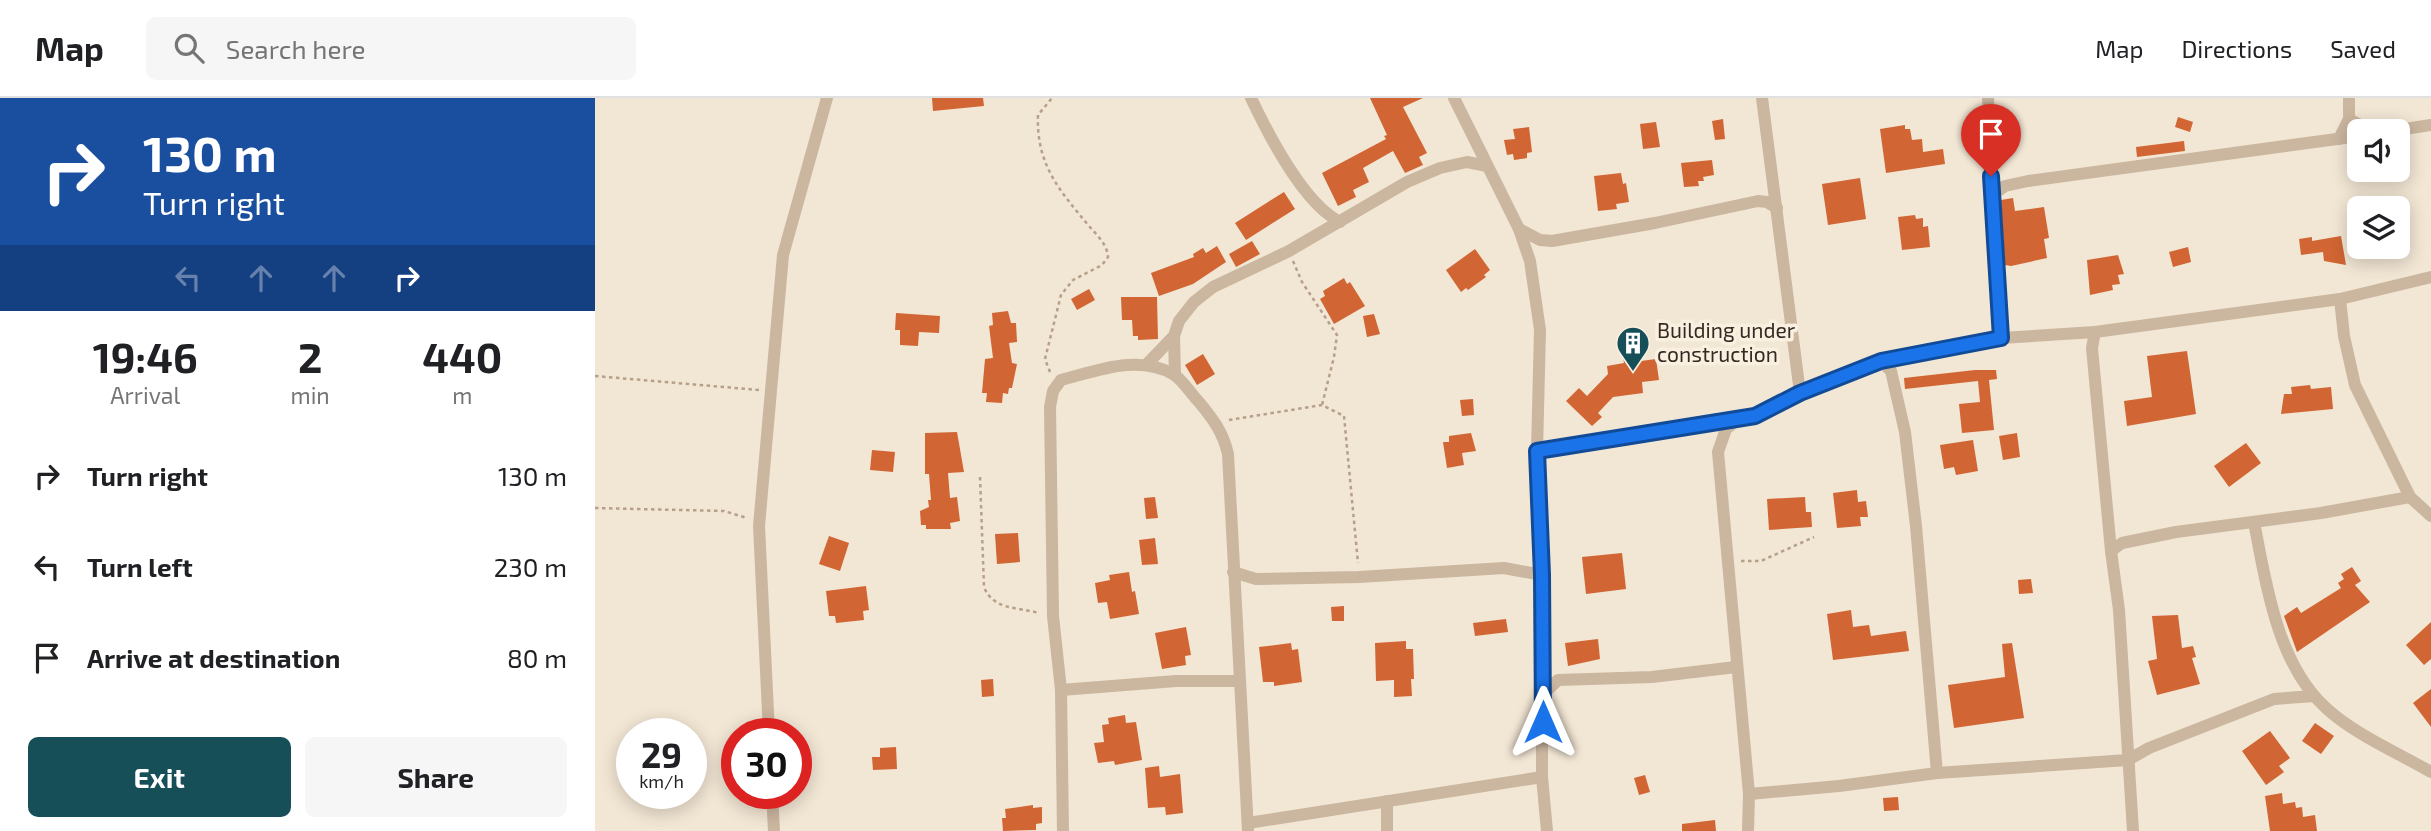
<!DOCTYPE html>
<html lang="en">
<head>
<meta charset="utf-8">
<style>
	:root { --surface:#fff; --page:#f6f6f6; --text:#202124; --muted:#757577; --line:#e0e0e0; --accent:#164f58 }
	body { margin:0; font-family:"Exo 2",sans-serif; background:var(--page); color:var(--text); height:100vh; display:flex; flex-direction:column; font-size:26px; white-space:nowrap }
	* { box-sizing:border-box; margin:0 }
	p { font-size:23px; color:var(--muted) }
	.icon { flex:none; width:38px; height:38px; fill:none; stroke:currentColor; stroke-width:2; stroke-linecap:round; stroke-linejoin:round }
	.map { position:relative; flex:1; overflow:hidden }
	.side { display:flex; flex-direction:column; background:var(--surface); width:595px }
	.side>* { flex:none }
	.banner { background:#1a4fa0; color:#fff; overflow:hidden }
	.controls { position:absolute; left:1752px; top:21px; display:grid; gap:14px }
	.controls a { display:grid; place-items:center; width:63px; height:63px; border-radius:10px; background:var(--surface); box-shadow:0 4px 18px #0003; font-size:35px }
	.speed { position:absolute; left:21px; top:620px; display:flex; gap:14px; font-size:35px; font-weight:700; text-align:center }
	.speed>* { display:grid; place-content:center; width:91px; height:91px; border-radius:50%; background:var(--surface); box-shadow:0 4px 18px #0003; line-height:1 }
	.speed small { font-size:18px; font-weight:400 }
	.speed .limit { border:10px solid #d22; background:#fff; color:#111 }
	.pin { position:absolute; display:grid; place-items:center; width:60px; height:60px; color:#fff; margin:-72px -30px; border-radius:50% 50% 50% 0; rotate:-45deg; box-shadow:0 0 7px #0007 }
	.pin .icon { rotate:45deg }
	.me { position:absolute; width:77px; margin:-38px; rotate:0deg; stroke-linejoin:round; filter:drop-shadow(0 0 5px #0008) }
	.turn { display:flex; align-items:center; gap:24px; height:147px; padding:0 28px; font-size:32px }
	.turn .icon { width:91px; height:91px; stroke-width:2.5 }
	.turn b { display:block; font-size:49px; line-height:60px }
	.lanes { display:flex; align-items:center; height:66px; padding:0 28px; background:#0003; justify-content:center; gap:35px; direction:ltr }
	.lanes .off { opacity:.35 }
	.eta { display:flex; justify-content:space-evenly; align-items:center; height:119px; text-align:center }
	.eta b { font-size:42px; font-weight:700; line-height:49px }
	.primary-button { display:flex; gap:14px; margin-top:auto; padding:14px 28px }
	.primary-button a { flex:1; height:80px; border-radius:10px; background:var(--accent); color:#fff; font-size:28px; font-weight:700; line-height:80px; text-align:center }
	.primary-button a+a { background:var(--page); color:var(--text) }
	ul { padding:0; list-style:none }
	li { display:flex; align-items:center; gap:21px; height:91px; padding:0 28px }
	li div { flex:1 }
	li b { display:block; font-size:26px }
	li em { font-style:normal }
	header { display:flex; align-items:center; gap:42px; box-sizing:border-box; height:98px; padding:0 35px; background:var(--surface); border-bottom:2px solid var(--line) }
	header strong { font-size:33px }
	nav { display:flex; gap:38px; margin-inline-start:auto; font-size:24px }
	.search { width:490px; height:63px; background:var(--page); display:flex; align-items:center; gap:18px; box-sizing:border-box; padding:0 24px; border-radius:10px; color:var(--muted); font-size:26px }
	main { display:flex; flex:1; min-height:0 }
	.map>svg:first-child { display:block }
	.building { fill:#d16533 }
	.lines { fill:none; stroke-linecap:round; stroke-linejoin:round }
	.path { stroke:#b6a08a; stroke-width:2.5; stroke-dasharray:3.5 3.5; stroke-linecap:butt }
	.street { stroke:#cbb69f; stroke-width:12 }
	.route-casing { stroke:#114b97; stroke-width:18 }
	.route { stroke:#1a73e8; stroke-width:12 }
	.labels { text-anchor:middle; stroke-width:7; stroke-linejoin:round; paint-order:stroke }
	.poi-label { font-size:21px; fill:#342a23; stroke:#faf0e0; text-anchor:start }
</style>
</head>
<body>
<header>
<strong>Map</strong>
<div class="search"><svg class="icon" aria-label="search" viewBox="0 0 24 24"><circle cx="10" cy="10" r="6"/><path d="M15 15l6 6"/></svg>Search here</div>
<nav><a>Map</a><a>Directions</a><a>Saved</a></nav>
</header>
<main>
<section class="side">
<div class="banner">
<div class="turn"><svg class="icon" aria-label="right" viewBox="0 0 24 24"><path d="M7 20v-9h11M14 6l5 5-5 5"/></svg><div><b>130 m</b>Turn right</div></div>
<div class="lanes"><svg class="icon off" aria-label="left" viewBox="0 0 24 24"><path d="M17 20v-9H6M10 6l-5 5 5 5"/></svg><svg class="icon off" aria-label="ahead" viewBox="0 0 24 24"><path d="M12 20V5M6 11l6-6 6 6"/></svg><svg class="icon off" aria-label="ahead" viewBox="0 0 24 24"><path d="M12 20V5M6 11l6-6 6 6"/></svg><svg class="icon" aria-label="right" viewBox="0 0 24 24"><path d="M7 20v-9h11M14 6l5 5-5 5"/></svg></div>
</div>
<div class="eta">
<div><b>19:46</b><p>Arrival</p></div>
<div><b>2</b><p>min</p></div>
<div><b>440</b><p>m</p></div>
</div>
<ul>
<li><svg class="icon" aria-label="right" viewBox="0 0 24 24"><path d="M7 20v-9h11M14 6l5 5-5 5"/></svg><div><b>Turn right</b></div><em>130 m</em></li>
<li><svg class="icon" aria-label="left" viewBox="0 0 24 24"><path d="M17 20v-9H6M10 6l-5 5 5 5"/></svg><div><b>Turn left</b></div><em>230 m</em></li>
<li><svg class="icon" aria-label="arrive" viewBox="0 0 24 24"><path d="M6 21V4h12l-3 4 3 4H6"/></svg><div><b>Arrive at destination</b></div><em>80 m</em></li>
</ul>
<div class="primary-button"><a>Exit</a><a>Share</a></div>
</section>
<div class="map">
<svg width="1836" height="733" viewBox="0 0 1836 733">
	<rect width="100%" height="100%" fill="#f2e6d4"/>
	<!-- building -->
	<g class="building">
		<polygon points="337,0 388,0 389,8 338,13"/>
		<polygon points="775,0 828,0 808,9 832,55 824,59 828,67 810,75 798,53 768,70 774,84 758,92 761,99 743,108 727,75 791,41 789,38 792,37"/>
		<polygon points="1583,19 1598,24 1595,34 1580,29"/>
		<polygon points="1128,21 1130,41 1120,42 1117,23"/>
		<polygon points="1061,24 1065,49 1048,51 1045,26"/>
		<polygon points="1310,27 1310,31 1315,31 1317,42 1327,41 1328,54 1348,51 1350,66 1291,75 1285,31"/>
		<polygon points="934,29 937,54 932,55 932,60 919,62 918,56 912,57 909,42 920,41 918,31"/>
		<polygon points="1589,43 1590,53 1542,59 1541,49"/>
		<polygon points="1117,62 1119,77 1108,79 1109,83 1103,83 1104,88 1089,89 1086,65"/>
		<polygon points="1026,75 1028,86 1031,85 1034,104 1021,106 1022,111 1003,113 999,78"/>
		<polygon points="1265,80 1271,121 1233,127 1227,86"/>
		<polygon points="689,94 700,111 651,142 640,125"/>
		<polygon points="1418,100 1420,113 1449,109 1454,140 1449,141 1452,160 1416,168 1410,167 1406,102"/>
		<polygon points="1320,117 1321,121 1328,120 1328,129 1333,128 1335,149 1307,152 1303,119"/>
		<polygon points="1746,138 1751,167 1729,163 1728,154 1706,157 1704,141 1717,139 1717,143"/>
		<polygon points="657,143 665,156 641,169 634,156"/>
		<polygon points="622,148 631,164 598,186 564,198 556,175 599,159 598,156 608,150 611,155"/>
		<polygon points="1593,149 1596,164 1578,169 1574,154"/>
		<polygon points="880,151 895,172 889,177 891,179 873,192 871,190 866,194 851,172"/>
		<polygon points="1523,157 1529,176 1523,177 1525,186 1517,187 1518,192 1495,197 1492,162"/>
		<polygon points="749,180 752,186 755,184 770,208 739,226 725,201 730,198 728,193"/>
		<polygon points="494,191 500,202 482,212 476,201"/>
		<polygon points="526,199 562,199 563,241 543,242 543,238 538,238 537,222 527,222"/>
		<polygon points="413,213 416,225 421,225 422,244 414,245 417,265 422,266 417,290 414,290 413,296 408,295 407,305 391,304 392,295 387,295 390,261 398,260 394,228 398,227 397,215"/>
		<polygon points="301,215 345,218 344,235 324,234 323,248 305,247 305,232 300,232"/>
		<polygon points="779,216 785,236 772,239 768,218"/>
		<polygon points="1592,253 1601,316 1532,328 1529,303 1557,299 1552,258"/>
		<polygon points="608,256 620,276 602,287 590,267"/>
		<polygon points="1046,256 1046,263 1061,261 1064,282 1047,284 1048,295 1018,299 1003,315 1007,319 997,328 971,303 984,290 992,298 1013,276 1012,268 1029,265 1028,259"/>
		<polygon points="1380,272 1401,272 1402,281 1394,282 1399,332 1367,335 1364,306 1385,304 1383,283 1310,291 1309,280"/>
		<polygon points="1715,287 1716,291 1736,289 1738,311 1686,316 1689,296 1697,296 1696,289"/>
		<polygon points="878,301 879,317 867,318 865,302"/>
		<polygon points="362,334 369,374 353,375 355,400 362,399 365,423 355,425 356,431 331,431 331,427 326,427 325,413 334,409 333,402 336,402 334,376 330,376 330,335"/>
		<polygon points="876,335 881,353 867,355 869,367 852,370 848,344 854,344 854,338"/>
		<polygon points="1422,335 1425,359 1408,362 1404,338"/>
		<polygon points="1378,342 1383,373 1361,377 1359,369 1349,371 1345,347"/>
		<polygon points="1651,345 1666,365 1634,389 1619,368"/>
		<polygon points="277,352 300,354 298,374 275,372"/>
		<polygon points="1262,392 1263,404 1271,403 1273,419 1265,419 1266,428 1242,430 1238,395"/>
		<polygon points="560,399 563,420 551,421 549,400"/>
		<polygon points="1210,399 1211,414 1216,414 1217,429 1174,432 1172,401"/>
		<polygon points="423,435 425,464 402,466 400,436"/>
		<polygon points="234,438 254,445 245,473 224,466"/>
		<polygon points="560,440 563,466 547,467 544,442"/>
		<polygon points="1027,455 1031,491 991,496 987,459"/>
		<polygon points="1757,469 1766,483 1760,487 1775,504 1702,554 1689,518 1702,509 1706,515 1746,490 1743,485 1749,481 1746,476"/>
		<polygon points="534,474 537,494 540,493 544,516 515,521 512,504 503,505 500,485 515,482 514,477"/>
		<polygon points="1436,481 1438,495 1424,496 1423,482"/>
		<polygon points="271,488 274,512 268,513 269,522 241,525 240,518 234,518 231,493"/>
		<polygon points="749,508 749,523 737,523 736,509"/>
		<polygon points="1256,512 1258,529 1274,527 1276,538 1311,533 1314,553 1238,562 1232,516"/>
		<polygon points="1583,517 1587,550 1598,548 1601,559 1597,560 1605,586 1562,597 1553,563 1562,561 1557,518"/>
		<polygon points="911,521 913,534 880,538 878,525"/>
		<polygon points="1836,524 1836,561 1829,567 1811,547"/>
		<polygon points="591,529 596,557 590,558 591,567 567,571 560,535"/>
		<polygon points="1003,541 1005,561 973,568 970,545"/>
		<polygon points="811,543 811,551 818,551 819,581 816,581 817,598 799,599 799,582 781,583 780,545"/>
		<polygon points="696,545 697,552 703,551 707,584 679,588 679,584 668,584 664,549"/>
		<polygon points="1417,545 1429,620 1359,630 1353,587 1410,579 1407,546"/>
		<polygon points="398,581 399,598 387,599 386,582"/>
		<polygon points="1836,591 1836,629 1818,605"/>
		<polygon points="530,617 531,625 541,624 547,662 520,667 519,663 503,665 499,645 509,644 507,627 514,626 513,620"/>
		<polygon points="1720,625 1739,638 1726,656 1707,643"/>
		<polygon points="1675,633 1695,660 1684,668 1689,674 1671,687 1647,653"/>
		<polygon points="301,649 302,671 278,672 277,659 285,659 285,650"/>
		<polygon points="564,668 565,679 585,676 588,715 571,717 570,709 553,710 550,670"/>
		<polygon points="1050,677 1055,694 1044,697 1039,680"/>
		<polygon points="1687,695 1688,706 1700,704 1701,710 1707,709 1708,719 1720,717 1722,733 1675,733 1670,698"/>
		<polygon points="1303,699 1304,712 1289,713 1288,700"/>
		<polygon points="438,707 438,710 447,709 447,725 441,726 441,732 408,733 407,720 411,720 410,711"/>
		<polygon points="1120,722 1121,733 1087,733 1087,726"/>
	</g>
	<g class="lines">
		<!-- path -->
		<g class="path">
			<polyline points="698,163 707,184 742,237 739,259 727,307"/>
			<path d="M455 274 450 261 466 197 478 182 507 167 513 159C512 146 502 137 494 128 464 92 441 66 443 17L457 0"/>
			<polyline points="0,278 164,292"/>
			<polyline points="634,322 727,307 749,318 763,465"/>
			<path d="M385 379 389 489C398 512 422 509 444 515"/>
			<polyline points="0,410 129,413 152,420"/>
			<polyline points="1146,463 1166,463 1219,439"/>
		</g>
		<!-- street -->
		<g class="street">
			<path d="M656 0C673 36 709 106 745 124"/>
			<polyline points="859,0 924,131 935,163 945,232 942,353 947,477 947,679 952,733"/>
			<polyline points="1167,0 1205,295"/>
			<polyline points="1393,0 1397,97"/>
			<polyline points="1754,21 1776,33"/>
			<polyline points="1797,33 1836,27"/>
			<polyline points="1744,41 1754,21 1754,0"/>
			<polyline points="924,131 945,142 957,143 1060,125 1163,103 1172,104 1182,110"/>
			<polyline points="1745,201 1749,238 1760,287 1815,399 1836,418"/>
			<polyline points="1500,234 1497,250 1516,453 1524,512 1538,733"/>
			<polyline points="579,238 580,277"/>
			<polyline points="1406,240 1397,97 1410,88 1433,83 1764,38"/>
			<polyline points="1286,263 1296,273 1310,334 1321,428 1342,675"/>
			<polyline points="552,266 579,238 584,223 599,204 618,189 694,153 812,84 845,70 872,64 892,68"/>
			<polyline points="942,353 1145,320"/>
			<path d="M1659 424C1671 485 1682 566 1731 610 1759 636 1803 655 1836 674"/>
			<polyline points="1516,453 1527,445 1581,434 1726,415 1815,399"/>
			<polyline points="638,474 661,481 764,479 909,470 947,477"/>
			<polyline points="466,592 581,583 644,583"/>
			<polyline points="948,596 963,582 1057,579 1141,569"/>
			<polyline points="174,635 164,428 188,157 232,0"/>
			<polyline points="177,695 179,733"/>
			<polyline points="1154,696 1244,688 1342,675 1533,662 1554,650 1679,601 1719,598"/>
			<polyline points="653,725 947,679"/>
			<path d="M468 733 466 592 458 518 455 309 458 293 466 282C502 273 543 256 578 276 588 282 596 296 604 304 618 321 628 334 633 356L653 733"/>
			<polyline points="792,733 792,703"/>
			<polyline points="1153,733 1154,696 1123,354 1131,331 1146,319 1160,318 1205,295 1286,263 1406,240 1500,234 1745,201 1836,179"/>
		</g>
	</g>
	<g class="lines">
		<defs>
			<polyline id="route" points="948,624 947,477 942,353 1160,318 1205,295 1286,263 1406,240 1396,78"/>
		</defs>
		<!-- route casing -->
		<use href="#route" class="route-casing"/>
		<!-- route -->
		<use href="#route" class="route"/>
	</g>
	<!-- icons -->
	<defs>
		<symbol id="building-pin" viewBox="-11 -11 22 30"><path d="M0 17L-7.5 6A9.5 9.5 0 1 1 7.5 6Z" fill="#164f58" stroke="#faf0e0"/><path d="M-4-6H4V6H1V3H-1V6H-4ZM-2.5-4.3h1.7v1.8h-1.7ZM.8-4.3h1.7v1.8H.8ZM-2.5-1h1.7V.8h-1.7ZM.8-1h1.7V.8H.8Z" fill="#fff"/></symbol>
	</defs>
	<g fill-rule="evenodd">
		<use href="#building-pin" x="1019" y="226" width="38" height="52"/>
	</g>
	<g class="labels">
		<!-- poi labels -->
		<g class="poi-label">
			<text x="1062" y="240">Building under<tspan x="1062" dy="24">construction</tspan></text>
		</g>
	</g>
</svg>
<div class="controls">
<a><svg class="icon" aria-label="sound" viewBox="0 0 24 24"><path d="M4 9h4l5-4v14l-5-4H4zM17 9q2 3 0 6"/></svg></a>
<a><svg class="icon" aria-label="layers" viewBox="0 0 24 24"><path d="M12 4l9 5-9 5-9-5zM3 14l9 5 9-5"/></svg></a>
</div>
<div class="speed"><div>29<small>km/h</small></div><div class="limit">30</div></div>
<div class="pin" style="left:1396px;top:78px;background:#d93025"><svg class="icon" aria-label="arrive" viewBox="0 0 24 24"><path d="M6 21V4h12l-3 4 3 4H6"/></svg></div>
<svg class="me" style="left:948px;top:624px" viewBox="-20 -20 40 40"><path d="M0-17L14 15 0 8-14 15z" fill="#1a73e8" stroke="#fff" stroke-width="4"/></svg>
</div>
</main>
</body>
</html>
